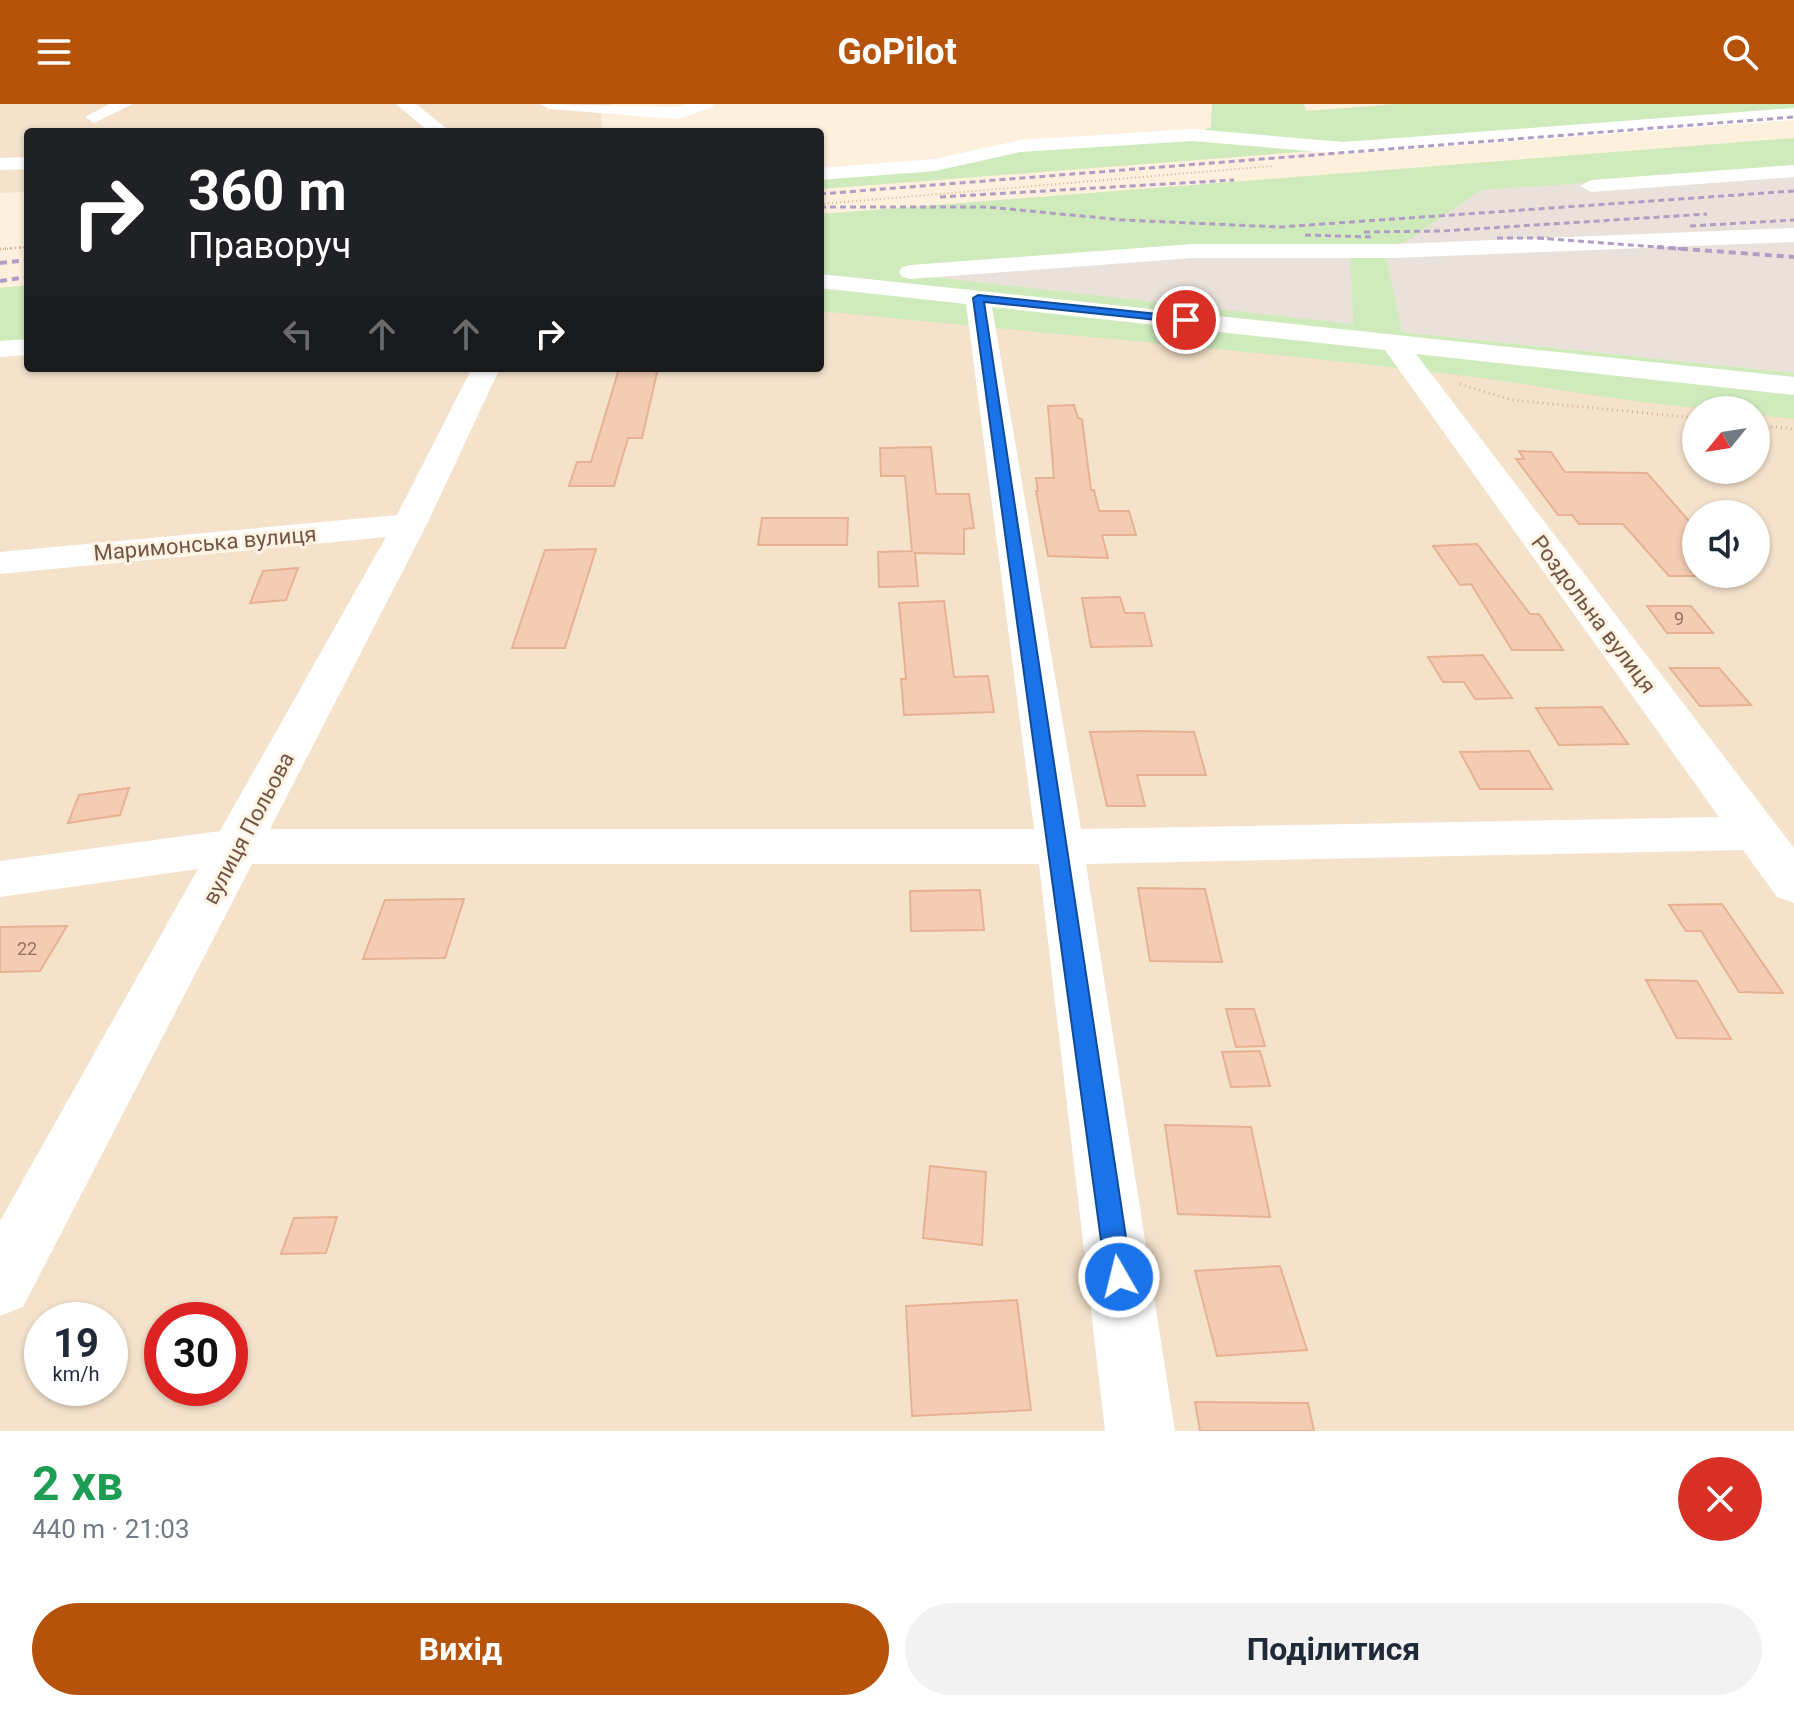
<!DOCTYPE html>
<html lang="uk">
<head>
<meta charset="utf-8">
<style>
	:root { --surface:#fff; --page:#f2f2f3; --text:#1f2937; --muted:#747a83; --accent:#b45309 }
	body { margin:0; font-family:Roboto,sans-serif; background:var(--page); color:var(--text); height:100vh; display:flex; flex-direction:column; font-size:30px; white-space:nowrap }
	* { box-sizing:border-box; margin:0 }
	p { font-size:26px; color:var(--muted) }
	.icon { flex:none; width:44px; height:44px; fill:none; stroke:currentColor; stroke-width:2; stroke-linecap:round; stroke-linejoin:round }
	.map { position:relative; height:1327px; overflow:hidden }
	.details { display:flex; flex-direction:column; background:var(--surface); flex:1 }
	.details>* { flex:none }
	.guide { position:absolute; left:24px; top:24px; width:800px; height:244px; border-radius:8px; box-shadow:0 2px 6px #0004; background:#202124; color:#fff; overflow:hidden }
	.needle { width:52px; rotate:240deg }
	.tools { position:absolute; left:1682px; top:292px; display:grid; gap:16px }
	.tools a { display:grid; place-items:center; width:88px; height:88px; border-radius:50%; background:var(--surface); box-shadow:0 2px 6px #0004; font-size:40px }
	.speed { position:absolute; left:24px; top:1198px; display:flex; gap:16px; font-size:40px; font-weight:700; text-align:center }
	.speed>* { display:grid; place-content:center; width:104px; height:104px; border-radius:50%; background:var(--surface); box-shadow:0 2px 6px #0004; line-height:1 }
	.speed small { font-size:20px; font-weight:400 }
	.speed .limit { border:12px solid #d22; background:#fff; color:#111 }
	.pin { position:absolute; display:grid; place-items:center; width:68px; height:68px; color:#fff; margin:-34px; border:4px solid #fff; border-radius:50%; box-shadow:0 2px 8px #0007 }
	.me { position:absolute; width:88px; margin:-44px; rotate:352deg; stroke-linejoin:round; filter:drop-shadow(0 0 6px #0008) }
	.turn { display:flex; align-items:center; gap:28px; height:168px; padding:0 32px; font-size:36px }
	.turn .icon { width:104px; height:104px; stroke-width:2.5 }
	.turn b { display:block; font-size:56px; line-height:68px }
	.lanes { display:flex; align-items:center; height:76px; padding:0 32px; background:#0003; justify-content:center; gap:40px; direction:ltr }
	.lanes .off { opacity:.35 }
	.round { display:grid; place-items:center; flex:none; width:84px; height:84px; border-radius:42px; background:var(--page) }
	.headline { display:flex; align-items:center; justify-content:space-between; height:136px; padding:0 32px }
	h1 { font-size:48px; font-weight:700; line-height:60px; color:#1e9e55 }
	.action { display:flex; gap:16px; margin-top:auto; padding:16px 32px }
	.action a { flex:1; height:92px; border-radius:48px; background:var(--accent); color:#fff; font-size:32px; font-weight:700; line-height:92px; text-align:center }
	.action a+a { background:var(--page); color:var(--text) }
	header { display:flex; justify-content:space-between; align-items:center; height:104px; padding:0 32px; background:var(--accent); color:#fff; font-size:36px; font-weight:700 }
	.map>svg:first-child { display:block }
	.residential { fill:#f5e2cb; fill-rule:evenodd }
	.industrial { fill:#eae2da }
	.green { fill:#cfebbc; fill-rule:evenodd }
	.building { fill:#f4ccb3; stroke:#e7b293; stroke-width:2 }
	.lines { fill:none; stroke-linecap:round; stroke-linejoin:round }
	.path-far1 { stroke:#d8b097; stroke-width:2; stroke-dasharray:1 3; stroke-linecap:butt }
	.path { stroke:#d8b097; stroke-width:3; stroke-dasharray:1 4; stroke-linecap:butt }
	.minor { fill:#fff; fill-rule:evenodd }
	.rail-far1 { stroke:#b29dc5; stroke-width:3; stroke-dasharray:6 4; stroke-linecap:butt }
	.rail { stroke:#b29dc5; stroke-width:4; stroke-dasharray:7 5; stroke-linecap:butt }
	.route { fill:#1a73e8; stroke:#114b97; stroke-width:2 }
	.labels { text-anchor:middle; stroke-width:6; stroke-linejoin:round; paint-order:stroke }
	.number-label { font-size:18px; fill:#937360 }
	.street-label { font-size:22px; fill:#735545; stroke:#fff4e4 }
</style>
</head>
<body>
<header><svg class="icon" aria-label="menu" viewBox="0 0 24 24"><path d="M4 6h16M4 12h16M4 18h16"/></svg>GoPilot<svg class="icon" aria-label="search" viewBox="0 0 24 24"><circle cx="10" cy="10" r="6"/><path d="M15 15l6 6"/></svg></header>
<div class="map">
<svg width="1794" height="1327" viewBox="0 0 1794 1327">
	<rect width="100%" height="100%" fill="#fdf0dd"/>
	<!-- residential -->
	<g class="residential">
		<polygon points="0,0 612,0 601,9 602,28 28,28 28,88 0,89"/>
		<path d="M820 195 1794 304V1327H0V245L28 243V264H820ZM1696 306H1756V366H1696ZM1696 410H1756V470H1696ZM42 1216H110V1284H42ZM162 1216H230V1284H162Z"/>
	</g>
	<!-- industrial -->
	<g class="industrial">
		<polygon points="1794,65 1794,269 1402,228 1386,151 1481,86"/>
		<polygon points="1196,149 1350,150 1353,221 924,172 914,160"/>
	</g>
	<!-- green -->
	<g class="green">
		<polygon points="1212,0 1304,0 1306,7 1396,0 1794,0 1794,10 820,85 820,70 935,61 1020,42 1192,31 1211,23"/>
		<path d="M1794 34V65L1482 86 1386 151 1402 228 1794 269V315L1756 311V306C1660 306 1567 285 1473 273 1256 246 1037 229 820 207V110ZM1196 149 1350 151 1353 220 924 172 915 161Z"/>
		<polygon points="28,181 28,243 0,245 0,184"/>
	</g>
	<!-- building -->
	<g class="building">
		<polygon points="658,264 642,334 628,334 614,382 569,382 577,358 591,358 619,265"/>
		<polygon points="1074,301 1078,314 1082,315 1091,386 1094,386 1099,407 1129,407 1136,431 1102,431 1108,454 1048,452 1036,387 1038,387 1036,374 1054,374 1048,302"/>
		<polygon points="931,343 936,390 969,390 974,424 964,425 964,450 915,449 918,482 879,483 878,448 912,447 905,372 881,372 880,344"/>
		<polygon points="1519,347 1551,348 1565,368 1647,369 1696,425 1696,472 1669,472 1623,420 1579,420 1572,411 1558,411 1516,355 1524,355"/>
		<polygon points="762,414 848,414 847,441 758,441"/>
		<polygon points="1477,440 1530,510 1539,510 1563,546 1512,546 1471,480 1460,481 1433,442"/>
		<polygon points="596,445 565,544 512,544 545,446"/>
		<polygon points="298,464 286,496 250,499 263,467"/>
		<polygon points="1120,493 1125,509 1144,509 1152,542 1091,543 1082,494"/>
		<polygon points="944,497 954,573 988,572 994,608 904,611 901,575 906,575 899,499"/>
		<polygon points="1647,502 1691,502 1713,529 1667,529"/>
		<polygon points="1483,551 1512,594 1475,595 1464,578 1443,578 1428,553"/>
		<polygon points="1670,564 1719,564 1751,601 1700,602"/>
		<polygon points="1602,603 1628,640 1559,641 1536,604"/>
		<polygon points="1140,627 1194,628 1206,671 1137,671 1145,702 1107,702 1090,628"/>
		<polygon points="1529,647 1552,685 1480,685 1460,648"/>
		<polygon points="129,684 120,711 68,719 79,691"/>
		<polygon points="1138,784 1205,785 1222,858 1150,857"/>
		<polygon points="980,786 984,826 911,827 910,787"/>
		<polygon points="464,795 445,854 363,855 385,796"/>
		<polygon points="1722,800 1783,889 1739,888 1701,827 1686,827 1669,801"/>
		<polygon points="67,822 40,867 0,868 0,823"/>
		<polygon points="1646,876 1697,877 1731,935 1677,934"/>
		<polygon points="1226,905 1254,905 1265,942 1236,943"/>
		<polygon points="1260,947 1270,982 1231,983 1222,948"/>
		<polygon points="1165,1021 1251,1023 1270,1113 1178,1110"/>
		<polygon points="930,1062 986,1068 982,1141 923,1134"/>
		<polygon points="337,1113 326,1149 281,1150 294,1114"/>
		<polygon points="1280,1162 1307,1246 1217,1252 1195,1167"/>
		<polygon points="1017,1196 1031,1306 912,1312 906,1202"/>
		<polygon points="1195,1298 1308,1299 1314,1327 1200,1327"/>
	</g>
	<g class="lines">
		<!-- path-far1 -->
		<g class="path-far1">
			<polyline points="820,100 1273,62"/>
			<polyline points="3,145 28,143"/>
		</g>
		<!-- path -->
		<g class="path">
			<polyline points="0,145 28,143"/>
			<polyline points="1460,280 1512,296 1696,314"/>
			<polyline points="1756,321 1794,325"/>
		</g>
		<!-- minor -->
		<g class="minor">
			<polygon points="109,0 133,0 94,19 85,13"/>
			<polygon points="396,0 416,0 451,28 429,28"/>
			<polygon points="540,0 676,3 687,0 714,0 711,4 677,15 549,5"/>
			<polygon points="1794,4 1794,16 1344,50 1192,37 1020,48 935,67 820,76 820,64 935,55 1020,36 1192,25 1344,38"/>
			<polygon points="28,53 28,65 0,66 0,54"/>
			<polygon points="1794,61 1794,73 1591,88 1580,82 1591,76"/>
			<polygon points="1794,124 1794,138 1394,154 1193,154 911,175 902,173 899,168 902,163 911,161 1193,140 1394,140"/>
			<path d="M820 170 1794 273V291L1416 250 1794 744V799L1777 793 1743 746 1086 760 1175 1327H1105L1039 760H252L23 1203 0 1212V1117L198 765 0 793V757L220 727 386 433 0 470V448L397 411 472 264H500L427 420 270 725H1034L966 200 820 184ZM992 203 1385 246 1719 713 1081 725Z"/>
			<polygon points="28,235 28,251 0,253 0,237"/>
		</g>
		<!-- rail-far1 -->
		<g class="rail-far1">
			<polyline points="820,90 1794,13"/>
			<polyline points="940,93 1234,76"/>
			<polyline points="820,103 988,103 1123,116 1280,123 1794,87"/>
			<polyline points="1690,122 1794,116"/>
			<polyline points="1364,128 1442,127 1707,110"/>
			<polyline points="1305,131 1373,133"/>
			<polyline points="1497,134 1548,134"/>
			<polyline points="1538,134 1684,145"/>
		</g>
		<!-- rail -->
		<g class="rail">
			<polyline points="1657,143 1794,153"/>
			<polyline points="0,159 28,156"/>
			<polyline points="0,177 28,173"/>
		</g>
	</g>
	<!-- route -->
	<polygon class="route" points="978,191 1186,213 1191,216 1186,219 984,198 1132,1173 1129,1183 1119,1187 1110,1183 1106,1173 973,194"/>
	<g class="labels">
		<!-- number labels -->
		<g class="number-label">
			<text x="1679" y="521">9</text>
			<text x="27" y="851">22</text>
		</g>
		<!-- street labels -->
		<g class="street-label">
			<text transform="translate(205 439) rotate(-5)" y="8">Маримонська вулиця</text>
			<text transform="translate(1594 510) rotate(53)" y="8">Роздольна вулиця</text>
			<text transform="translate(248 724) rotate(-62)" y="8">вулиця Польова</text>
		</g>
	</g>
</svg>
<div class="tools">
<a><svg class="needle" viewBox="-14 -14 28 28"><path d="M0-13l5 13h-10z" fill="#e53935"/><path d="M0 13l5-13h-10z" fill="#747a83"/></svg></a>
<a><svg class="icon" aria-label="sound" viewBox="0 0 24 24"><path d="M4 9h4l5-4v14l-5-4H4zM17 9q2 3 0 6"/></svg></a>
</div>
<div class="speed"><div>19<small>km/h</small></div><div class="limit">30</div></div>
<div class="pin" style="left:1186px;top:216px;background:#d93025"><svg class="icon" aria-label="arrive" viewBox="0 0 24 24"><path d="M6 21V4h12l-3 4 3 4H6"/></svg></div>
<svg class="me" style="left:1119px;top:1173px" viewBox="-20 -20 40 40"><circle r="17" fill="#1a73e8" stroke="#fff" stroke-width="3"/><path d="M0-11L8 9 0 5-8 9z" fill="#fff"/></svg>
<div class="guide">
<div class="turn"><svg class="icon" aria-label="right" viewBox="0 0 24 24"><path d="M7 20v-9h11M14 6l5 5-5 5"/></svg><div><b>360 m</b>Праворуч</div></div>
<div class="lanes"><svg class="icon off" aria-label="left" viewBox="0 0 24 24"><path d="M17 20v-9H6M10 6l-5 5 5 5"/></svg><svg class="icon off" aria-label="ahead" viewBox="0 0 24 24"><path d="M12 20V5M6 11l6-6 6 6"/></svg><svg class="icon off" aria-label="ahead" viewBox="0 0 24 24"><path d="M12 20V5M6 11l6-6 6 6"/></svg><svg class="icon" aria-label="right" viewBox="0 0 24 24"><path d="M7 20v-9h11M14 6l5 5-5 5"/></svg></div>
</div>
</div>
<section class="details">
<div class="headline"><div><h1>2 хв</h1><p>440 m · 21:03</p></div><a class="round" style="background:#d93025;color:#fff"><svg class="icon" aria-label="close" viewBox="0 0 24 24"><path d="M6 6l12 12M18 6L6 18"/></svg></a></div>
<div class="action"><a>Вихід</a><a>Поділитися</a></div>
</section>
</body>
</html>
